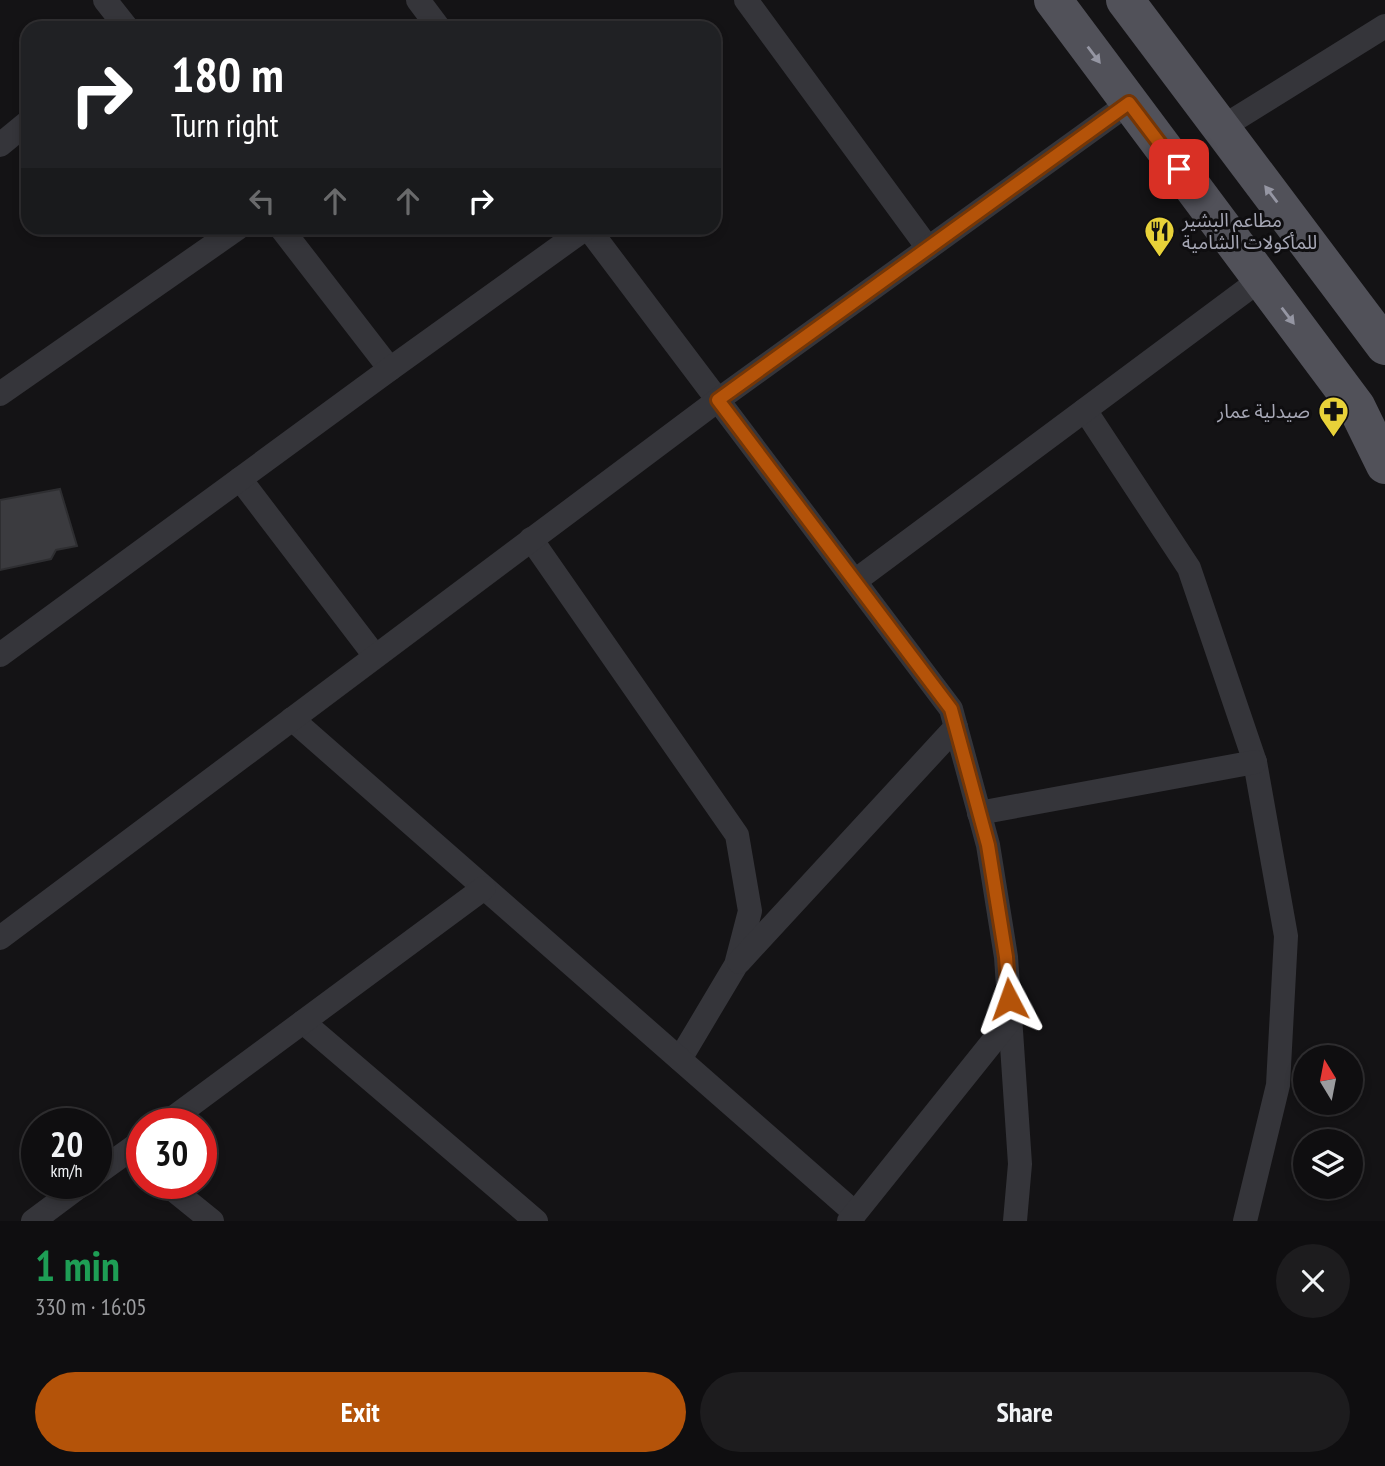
<!DOCTYPE html>
<html lang="en">
<head>
<meta charset="utf-8">
<style>
	:root { --surface:#0f0e10; --page:#1d1c1e; --text:#f1f3f6; --muted:#9b9c9f; --line:#2f2e30; --accent:#b45309 }
	body { margin:0; font-family:"PT Sans Narrow","Noto Sans Arabic",sans-serif; background:var(--page); color:var(--text); height:100vh; display:flex; flex-direction:column; font-size:26px; white-space:nowrap }
	* { box-sizing:border-box; margin:0 }
	p { font-size:23px; color:var(--muted) }
	.icon { flex:none; width:38px; height:38px; fill:none; stroke:currentColor; stroke-width:2; stroke-linecap:round; stroke-linejoin:round }
	.map { position:relative; height:1221px; overflow:hidden }
	.details { display:flex; flex-direction:column; background:var(--surface); flex:1 }
	.details>* { flex:none }
	.top-card { position:absolute; left:21px; top:21px; width:700px; height:214px; border-radius:21px; box-shadow:0 4px 10px #0003,0 0 0 2px var(--line); background:#202124; color:#fff; overflow:hidden }
	.needle { width:46px; rotate:350deg }
	.controls { position:absolute; left:1293px; top:1045px; display:grid; gap:14px }
	.controls a { display:grid; place-items:center; width:70px; height:70px; border-radius:50%; background:var(--surface); box-shadow:0 4px 10px #0003,0 0 0 2px var(--line); font-size:35px }
	.speed { position:absolute; left:21px; top:1108px; display:flex; gap:14px; font-size:35px; font-weight:700; text-align:center }
	.speed>* { display:grid; place-content:center; width:91px; height:91px; border-radius:50%; background:var(--surface); box-shadow:0 4px 10px #0003,0 0 0 2px var(--line); line-height:1 }
	.speed small { font-size:18px; font-weight:400 }
	.speed .limit { border:10px solid #d22; background:#fff; color:#111 }
	.pin { position:absolute; display:grid; place-items:center; width:60px; height:60px; color:#fff; margin:-30px; border-radius:14px; box-shadow:0 4px 10px #0006 }
	.me { position:absolute; width:77px; margin:-38px; rotate:356deg; stroke-linejoin:round; filter:drop-shadow(0 0 5px #0008) }
	.turn { display:flex; align-items:center; gap:24px; height:147px; padding:0 35px; font-size:32px }
	.turn .icon { width:91px; height:91px; stroke-width:2.5 }
	.turn b { display:block; font-size:49px; line-height:60px }
	.lanes { display:flex; align-items:center; height:66px; padding:0 35px; background:#0003; justify-content:center; gap:35px; direction:ltr }
	.lanes .off { opacity:.35 }
	.round { display:grid; place-items:center; flex:none; width:74px; height:74px; border-radius:37px; background:var(--page) }
	.overview { display:flex; align-items:center; justify-content:space-between; height:119px; padding:0 35px }
	h1 { font-size:42px; font-weight:700; line-height:52px; color:#1e9e55 }
	.primary-button { display:flex; gap:14px; margin-top:auto; padding:14px 35px }
	.primary-button a { flex:1; height:80px; border-radius:42px; background:var(--accent); color:#fff; font-size:28px; font-weight:700; line-height:80px; text-align:center }
	.primary-button a+a { background:var(--page); color:var(--text) }
	.map>svg:first-child { display:block }
	.building { fill:#3b3b3f; stroke:#2e2e31; stroke-width:2 }
	.lines { fill:none; stroke-linecap:round; stroke-linejoin:round }
	.minor { stroke:#35353a; stroke-width:24 }
	.primary { stroke:#515159; stroke-width:38 }
	.oneway { fill:#9596a3 }
	.route-casing { stroke:#753606; stroke-width:18 }
	.route { stroke:#b45309; stroke-width:12 }
	.labels { text-anchor:middle; stroke-width:6; stroke-linejoin:round; paint-order:stroke }
	.poi-label { font-size:19px; fill:#a6a7b5; stroke:#0f0e10; text-anchor:start }
</style>
</head>
<body>
<div class="map">
<svg width="1385" height="1221" viewBox="0 0 1385 1221">
	<rect width="100%" height="100%" fill="#141315"/>
	<!-- building -->
	<polygon class="building" points="60,489 77,546 56,550 51,559 0,570 0,500"/>
	<g class="lines">
		<!-- minor -->
		<g class="minor">
			<polyline points="105,0 127,28"/>
			<polyline points="418,0 439,28"/>
			<polyline points="746,0 928,248"/>
			<polyline points="1221,128 1385,26"/>
			<polyline points="0,145 28,122"/>
			<polyline points="281,228 390,369"/>
			<polyline points="588,228 951,709 988,845 1006,957 1020,1164 1015,1221"/>
			<polyline points="0,394 238,228"/>
			<polyline points="1085,410 1189,568 1255,762 1286,936 1278,1085 1245,1221"/>
			<polyline points="240,479 375,656"/>
			<polyline points="531,539 737,835 750,911 736,965 680,1059"/>
			<polyline points="855,581 1261,279"/>
			<polyline points="0,655 390,369 586,228"/>
			<polyline points="292,719 855,1213"/>
			<polyline points="979,813 1255,762"/>
			<polyline points="0,938 718,400 1129,103"/>
			<polyline points="739,962 956,727"/>
			<polyline points="303,1022 536,1221"/>
			<polyline points="165,1124 484,888"/>
			<polyline points="96,1174 142,1141"/>
			<polyline points="165,1183 212,1221"/>
			<polyline points="33,1221 84,1183"/>
			<polyline points="849,1221 1010,1020"/>
		</g>
		<!-- primary -->
		<g class="primary">
			<polyline points="1053,0 1356,406 1385,465"/>
			<polyline points="1125,0 1385,346"/>
		</g>
	</g>
	<!-- one-way arrows -->
	<defs><path id="oneway-solid" d="M-6-.8H1V-3.2L6.5 0L1 3.2V.8H-6Z" transform="scale(1.75)"/></defs>
	<g class="oneway">
		<use href="#oneway-solid" transform="translate(1094 55) rotate(53)"/>
		<use href="#oneway-solid" transform="translate(1271 194) rotate(-127)"/>
		<use href="#oneway-solid" transform="translate(1288 316) rotate(53)"/>
	</g>
	<g class="lines">
		<defs>
			<polyline id="route" points="1009,999 1006,957 988,845 951,709 718,400 1129,103 1179,169"/>
		</defs>
		<!-- route casing -->
		<use href="#route" class="route-casing"/>
		<!-- route -->
		<use href="#route" class="route"/>
	</g>
	<!-- icons -->
	<defs>
		<symbol id="restaurant-pin" viewBox="-11 -11 22 30"><path d="M0 17L-7.5 6A9.5 9.5 0 1 1 7.5 6Z" fill="#e8d239" stroke="#0f0e10"/><path d="M-5-6h1v4h1v-4h1v4h1v-4h1v5L-1.5 .5V6h-2V.5L-5-1ZM5-6V6H3V1.5H1.5Q1.5-4 5-6Z" fill="#111"/></symbol>
		<symbol id="pharmacy-pin" viewBox="-11 -11 22 30"><path d="M0 17L-7.5 6A9.5 9.5 0 1 1 7.5 6Z" fill="#e8d239" stroke="#0f0e10"/><path d="M-2-6h4v4h4v4h-4v4h-4v-4h-4v-4h4Z" fill="#111"/></symbol>
	</defs>
	<g fill-rule="evenodd">
		<use href="#restaurant-pin" x="1142" y="214" width="35" height="47"/>
		<use href="#pharmacy-pin" x="1316" y="394" width="35" height="47"/>
	</g>
	<g class="labels">
		<!-- poi labels -->
		<g class="poi-label">
			<text x="1182" y="227">مطاعم البشير<tspan x="1182" dy="22">للمأكولات الشامية</tspan></text>
			<text x="1310" y="418" text-anchor="end">صيدلية عمار</text>
		</g>
	</g>
</svg>
<div class="controls">
<a><svg class="needle" viewBox="-14 -14 28 28"><path d="M0-13l5 13h-10z" fill="#e53935"/><path d="M0 13l5-13h-10z" fill="#9b9c9f"/></svg></a>
<a><svg class="icon" aria-label="layers" viewBox="0 0 24 24"><path d="M12 4l9 5-9 5-9-5zM3 14l9 5 9-5"/></svg></a>
</div>
<div class="speed"><div>20<small>km/h</small></div><div class="limit">30</div></div>
<div class="pin" style="left:1179px;top:169px;background:#d93025"><svg class="icon" aria-label="arrive" viewBox="0 0 24 24"><path d="M6 21V4h12l-3 4 3 4H6"/></svg></div>
<svg class="me" style="left:1009px;top:999px" viewBox="-20 -20 40 40"><path d="M0-17L14 15 0 8-14 15z" fill="#b45309" stroke="#fff" stroke-width="4"/></svg>
<div class="top-card">
<div class="turn"><svg class="icon" aria-label="right" viewBox="0 0 24 24"><path d="M7 20v-9h11M14 6l5 5-5 5"/></svg><div><b>180 m</b>Turn right</div></div>
<div class="lanes"><svg class="icon off" aria-label="left" viewBox="0 0 24 24"><path d="M17 20v-9H6M10 6l-5 5 5 5"/></svg><svg class="icon off" aria-label="ahead" viewBox="0 0 24 24"><path d="M12 20V5M6 11l6-6 6 6"/></svg><svg class="icon off" aria-label="ahead" viewBox="0 0 24 24"><path d="M12 20V5M6 11l6-6 6 6"/></svg><svg class="icon" aria-label="right" viewBox="0 0 24 24"><path d="M7 20v-9h11M14 6l5 5-5 5"/></svg></div>
</div>
</div>
<section class="details">
<div class="overview"><div><h1>1 min</h1><p>330 m · 16:05</p></div><a class="round"><svg class="icon" aria-label="close" viewBox="0 0 24 24"><path d="M6 6l12 12M18 6L6 18"/></svg></a></div>
<div class="primary-button"><a>Exit</a><a>Share</a></div>
</section>
</body>
</html>
